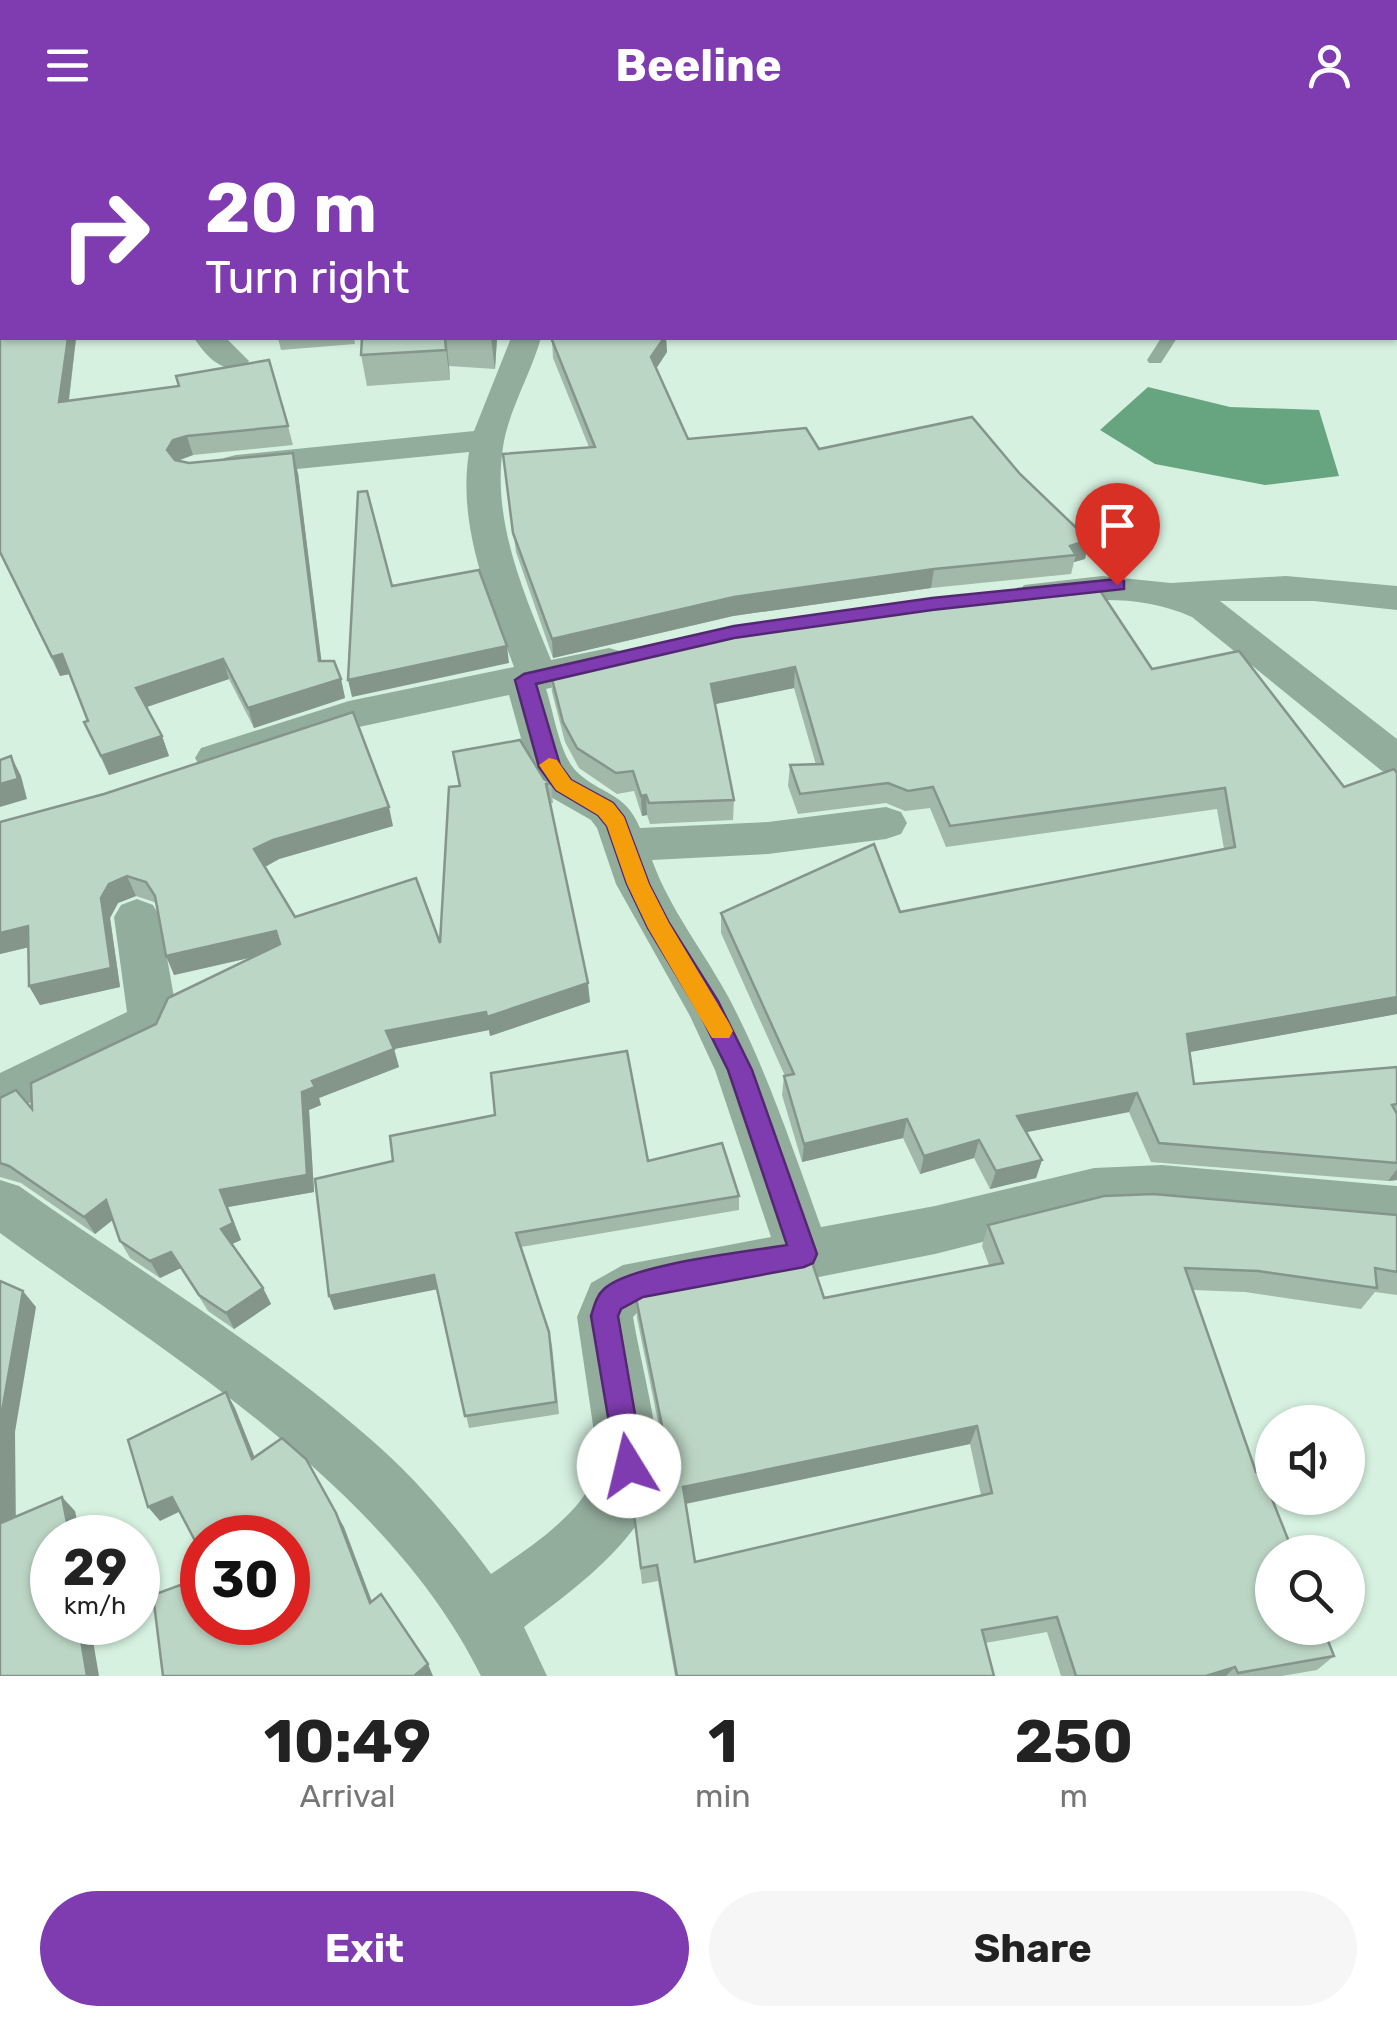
<!DOCTYPE html>
<html lang="en">
<head>
<meta charset="utf-8">
<style>
	:root { --surface:#fff; --page:#f6f6f6; --text:#222; --muted:#767676; --accent:#7f3cb0 }
	body { margin:0; font-family:Rubik,sans-serif; background:var(--page); color:var(--text); height:100vh; display:flex; flex-direction:column; font-size:38px; white-space:nowrap }
	* { box-sizing:border-box; margin:0 }
	p { font-size:32px; color:var(--muted) }
	.icon { flex:none; width:55px; height:55px; fill:none; stroke:currentColor; stroke-width:2; stroke-linecap:round; stroke-linejoin:round }
	.map { position:relative; height:1546px; overflow:hidden }
	.panel { display:flex; flex-direction:column; background:var(--surface); flex:1 }
	.panel>* { flex:none }
	.top-card { position:absolute; left:0px; top:0px; width:1398px; height:210px; box-shadow:0 2px 8px #0004; background:#7f3cb0; color:#fff; overflow:hidden }
	.controls { position:absolute; left:1255px; top:1275px; display:grid; gap:20px }
	.controls a { display:grid; place-items:center; width:110px; height:110px; border-radius:50%; background:var(--surface); box-shadow:0 2px 8px #0004; font-size:50px }
	.speed { position:absolute; left:30px; top:1385px; display:flex; gap:20px; font-size:50px; font-weight:700; text-align:center }
	.speed>* { display:grid; place-content:center; width:130px; height:130px; border-radius:50%; background:var(--surface); box-shadow:0 2px 8px #0004; line-height:1 }
	.speed small { font-size:25px; font-weight:400 }
	.speed .limit { border:15px solid #d22; background:#fff; color:#111 }
	.pin { position:absolute; display:grid; place-items:center; width:85px; height:85px; color:#fff; margin:-102px -42px; border-radius:50% 50% 50% 0; rotate:-45deg; box-shadow:0 0 10px #0007 }
	.pin .icon { rotate:45deg }
	.me { position:absolute; width:110px; margin:-55px; rotate:351deg; stroke-linejoin:round; filter:drop-shadow(0 0 8px #0008) }
	.turn { display:flex; align-items:center; gap:35px; height:210px; padding:0 40px; font-size:45px }
	.turn .icon { width:130px; height:130px; stroke-width:2.5 }
	.turn b { display:block; font-size:70px; line-height:85px }
	.eta { display:flex; justify-content:space-evenly; align-items:center; height:170px; text-align:center }
	.eta b { font-size:60px; font-weight:700; line-height:70px }
	.action { display:flex; gap:20px; margin-top:auto; padding:20px 40px }
	.action a { flex:1; height:115px; border-radius:60px; background:var(--accent); color:#fff; font-size:40px; font-weight:700; line-height:115px; text-align:center }
	.action a+a { background:var(--page); color:var(--text) }
	header { display:flex; justify-content:space-between; align-items:center; height:130px; padding:0 40px; background:var(--accent); color:#fff; font-size:45px; font-weight:700 }
	.map>svg:first-child { display:block }
	.water { fill:#67a581 }
	.lines { fill:none; stroke-linecap:round; stroke-linejoin:round }
	.lane { fill:#93ad9c; fill-rule:evenodd }
	.street { fill:#93ad9c; fill-rule:evenodd }
	.wall { fill:#a2b8a9; fill-rule:evenodd }
	.shaded-wall { fill:#84968a }
	.building { fill:#bcd6c5; stroke:#84968a; stroke-width:2.5; fill-rule:evenodd }
	.route { fill:#7f3cb0; stroke:#532772; stroke-width:2.5 }
	.slow { fill:#f59e0b }
</style>
</head>
<body>
<header><svg class="icon" aria-label="menu" viewBox="0 0 24 24"><path d="M4 6h16M4 12h16M4 18h16"/></svg>Beeline<svg class="icon" aria-label="person" viewBox="0 0 24 24"><circle cx="12" cy="8" r="4"/><path d="M4 21q1-7 8-7t8 7"/></svg></header>
<div class="map">
<svg width="1397" height="1546" viewBox="0 0 1397 1546">
	<rect width="100%" height="100%" fill="#d6f1e0"/>
	<!-- water -->
	<polygon class="water" points="1148,257 1230,277 1319,280 1339,346 1265,355 1155,334 1100,300"/>
	<g class="lines">
		<!-- lane -->
		<polygon class="lane" points="1161,208 1177,208 1161,233 1149,233 1147,230"/>
		<!-- street -->
		<g class="street">
			<polygon points="702,0 736,0 738,2 704,2"/>
			<polygon points="1395,158 1397,159 1397,177 1395,176"/>
			<path d="M194 208H226L249 231 244 238C221 243 206 226 194 208Z"/>
			<path d="M511 208H541C531 243 511 276 504 311 490 387 523 461 551 530L609 518 623 522 628 531 623 540 546 559C554 583 559 623 576 641 600 665 625 661 640 698L768 692 886 677 901 682 907 693 901 704 886 709 768 724 652 730C670 780 705 823 730 870 768 943 793 1020 821 1097L935 1076 1094 1038 1162 1035 1397 1056V1104L1162 1081 1094 1084 935 1124 637 1183 633 1187C641 1234 656 1285 658 1333 661 1399 570 1462 524 1497L547 1546H481C386 1354 169 1226 0 1103V1050L19 1056C135 1138 261 1214 368 1307 415 1347 455 1395 491 1444 530 1417 585 1383 599 1336L577 1187 591 1153 623 1135 771 1107 715 940 690 886 616 754 597 698 591 690 549 666 529 637 509 565 354 598 216 643 201 638 195 628 201 618 349 571 514 537C489 469 457 397 469 322L236 345 224 342 219 335 224 328 236 325 474 301Z"/>
			<path d="M1102 446 1171 453 1286 446 1397 456V480L1314 471H1220L1397 609V646L1382 641 1192 487C1141 464 1091 469 1037 475L1024 471 1018 463 1024 455Z"/>
			<polygon points="137,769 153,775 160,787 176,879 163,909 0,987 0,943 127,882 114,787 121,775"/>
		</g>
	</g>
	<!-- wall -->
	<g class="wall">
		<polygon points="1395,70 1397,71 1397,152 1395,152"/>
		<polygon points="0,185 2,208 76,208 69,271 288,296 293,315 193,325 178,331 189,333 298,343 321,531 341,549 345,568 254,598 229,549 146,577 162,606 169,626 109,645 84,592 88,591 69,544 60,546 0,424"/>
		<polygon points="278,208 354,208 355,214 281,220"/>
		<polygon points="362,208 497,208 495,239 449,236 450,250 367,256 361,225"/>
		<polygon points="553,208 666,208 667,222 656,238 688,309 819,319 1020,344 1089,410 1085,429 1074,432 1071,444 931,458 733,486 553,528 516,422 503,324 589,317 553,228 552,210"/>
		<polygon points="735,497 1152,539 1344,657 1397,643 1397,884 1189,922 1194,954 1397,937 1397,1050 1388,1051 1151,1032 1129,982 1026,1002 1042,1030 1036,1048 990,1059 974,1028 920,1044 903,1008 802,1032 782,965 784,946 785,946 721,803 721,783 900,782 1224,719 1217,679 946,717 930,678 905,681 886,673 798,684 788,656 790,635 816,635 794,558 715,574 734,670 733,690 650,694 647,685 642,686 634,661 617,664 579,638 565,612 552,562 550,541"/>
		<polygon points="453,622 544,649 551,653 553,673 550,673 590,872 490,906 489,900 394,919 399,937 319,968 321,975 309,980 314,1062 228,1077 241,1110 232,1114 263,1158 271,1174 234,1199 208,1181 181,1138 160,1148 130,1128 120,1111 113,1090 95,1104 21,1053 0,1047 0,968 32,979 254,827 174,845 157,775 154,772 136,766 118,773 110,788 120,857 40,875 29,856 29,817 0,824 0,692 393,696 279,729 265,737 295,787 440,813 459,657"/>
		<polygon points="648,1031 739,1066 739,1080 521,1117 552,1215 559,1284 469,1298 437,1159 334,1180"/>
		<path d="M1397 1085V1165L1375 1162 1361 1179 1245 1162 1193 1160 1256 1342 1334 1526 1317 1540 1282 1546H1061L1047 1502 985 1513 994 1546H675L658 1451 642 1454 634 1384 668 1341 637 1188 636 1168H824L989 1135 982 1116 988 1095ZM970 1314 981 1365 695 1432 686 1374Z"/>
	</g>
	<!-- shaded-wall -->
	<g class="shaded-wall">
		<polygon points="68,208 76,208 66,292 59,272"/>
		<polygon points="446,208 449,236 450,250 446,220"/>
		<polygon points="491,208 497,208 495,239"/>
		<polygon points="664,208 666,208 667,222 652,245 651,227"/>
		<polygon points="187,306 193,325 179,330 173,339 167,320 173,310"/>
		<polygon points="293,323 298,343 324,551 319,531"/>
		<polygon points="1089,410 1085,429 1074,432 1076,425 1070,416"/>
		<polygon points="934,439 931,458 733,486 553,528 552,509 734,467"/>
		<polygon points="507,516 509,533 352,567 348,550"/>
		<polygon points="62,524 70,544 60,546 52,527"/>
		<polygon points="223,529 229,549 144,578 136,558"/>
		<polygon points="795,537 794,558 711,575 711,554"/>
		<polygon points="341,549 345,568 254,598 248,578"/>
		<polygon points="162,606 169,626 109,645 101,626"/>
		<polygon points="11,626 21,646 27,669 0,677 0,654"/>
		<polygon points="646,665 647,685 642,686 641,666"/>
		<polygon points="389,677 393,696 279,729 261,739 254,719 273,710"/>
		<polygon points="127,746 136,766 118,773 110,788 120,857 40,875 29,856 101,768 109,754"/>
		<polygon points="28,796 38,815 0,824 0,803"/>
		<polygon points="276,801 283,820 174,845 166,826"/>
		<polygon points="588,853 590,872 490,906 489,900 394,919 399,937 319,968 321,975 309,980 314,1062 228,1077 241,1110 230,1115 221,1099 220,1060 312,951 386,901"/>
		<polygon points="1397,867 1397,884 1179,924 1187,904"/>
		<polygon points="1137,963 1129,982 1012,1005 1017,986"/>
		<polygon points="907,989 903,1008 802,1032 804,1014"/>
		<polygon points="979,1010 974,1028 920,1044 924,1026"/>
		<polygon points="1042,1030 1036,1048 990,1059 996,1041"/>
		<polygon points="1397,1039 1397,1050 1388,1051"/>
		<polygon points="106,1070 116,1087 95,1104 84,1087"/>
		<polygon points="171,1122 181,1138 160,1148 150,1131"/>
		<polygon points="434,1145 438,1159 334,1180 329,1166"/>
		<polygon points="263,1158 271,1174 234,1199 226,1183"/>
		<polygon points="23,1161 36,1177 15,1302 16,1407 1,1393 1,1287"/>
		<polygon points="226,1262 235,1278 261,1343 252,1329"/>
		<polygon points="977,1296 970,1314 684,1374 683,1357"/>
		<polygon points="62,1367 75,1381 81,1408 70,1408"/>
		<polygon points="172,1367 183,1380 160,1391 148,1377"/>
		<polygon points="336,1383 344,1397 377,1485 370,1473"/>
		<polygon points="78,1492 91,1492 90,1493 99,1546 87,1546"/>
		<polygon points="428,1534 433,1546 414,1546"/>
		<polygon points="1235,1537 1226,1546 1206,1546"/>
	</g>
	<!-- building -->
	<g class="building">
		<polygon points="1395,70 1397,71 1397,133 1395,133"/>
		<polygon points="2,174 2,208 68,208 59,272 179,256 176,246 269,230 288,296 187,306 173,310 167,320 175,330 189,333 293,323 319,531 334,531 341,549 248,578 223,529 136,558 162,606 101,626 84,592 88,591 62,524 52,527 0,422 0,185"/>
		<polygon points="362,208 445,208 446,220 361,225"/>
		<polygon points="553,208 664,208 651,227 688,309 806,298 819,319 972,287 1020,344 1089,410 1070,416 1076,425 934,439 734,467 552,509 513,403 503,324 595,317 552,210"/>
		<polygon points="367,361 392,456 479,440 507,516 348,550 358,362"/>
		<polygon points="1095,453 1152,539 1239,521 1344,657 1394,639 1397,643 1397,867 1187,904 1194,954 1397,937 1397,974 1392,975 1397,984 1397,1033 1159,1013 1137,963 1017,986 1042,1030 996,1041 979,1010 924,1026 907,989 804,1014 784,946 794,944 721,783 874,714 900,782 1235,717 1225,658 950,696 933,657 908,661 888,653 800,664 790,635 823,634 795,537 711,554 734,670 649,673 646,665 641,666 633,641 616,643 577,618 563,592 550,541 735,497 936,469"/>
		<polygon points="353,582 389,677 273,710 254,719 295,787 416,748 440,813 449,657 460,656 453,622 520,610 544,649 551,653 546,654 588,853 487,887 486,882 386,901 394,919 312,951 315,957 302,962 307,1045 220,1060 233,1093 221,1099 263,1158 226,1183 199,1165 171,1122 150,1131 120,1111 106,1070 84,1087 9,1036 0,1033 0,968 16,960 32,979 31,953 156,894 168,868 280,814 276,801 166,826 155,766 146,752 127,746 109,754 101,768 111,838 29,856 28,796 0,803 0,692 104,664"/>
		<polygon points="11,626 18,649 0,654 0,630"/>
		<polygon points="627,921 648,1031 722,1013 739,1066 516,1103 549,1202 556,1272 465,1286 434,1145 329,1166 315,1049 393,1031 390,1006 495,985 491,943"/>
		<path d="M1153 1064 1397 1085V1142L1375 1138 1377 1158 1258 1141 1185 1138 1256 1342 1261 1341 1293 1422H1272V1498H1323L1334 1526 1238 1543 1235 1537 1206 1546H1076L1057 1487 982 1500 994 1546H677L657 1435 641 1438 634 1384 657 1343 671 1340 636 1168 812 1132 824 1168 1003 1133 988 1095 1104 1066ZM977 1296 992 1363 695 1432 683 1357Z"/>
		<polygon points="0,1151 23,1161 1,1287 1,1393 62,1367 70,1408 52,1408 52,1492 78,1492 87,1546 0,1546"/>
		<polygon points="226,1262 252,1329 282,1308 306,1329 336,1383 370,1473 381,1464 428,1534 414,1546 163,1546 153,1465 202,1447 202,1492 288,1492 288,1408 202,1408 202,1424 172,1367 148,1377 128,1310"/>
	</g>
	<!-- route -->
	<path class="route" d="M1117 449 1124 451V459L932 480 734 508 536 554 560 635 571 650 613 673 624 687 649 754 669 793 718 871 752 940 817 1124 813 1133 804 1137 643 1167 621 1179 618 1186 644 1336 639 1346 629 1351 618 1346 591 1186C594 1177 596 1166 604 1159 631 1134 747 1122 787 1115L728 940 700 884 648 798 627 754 607 696 598 685 556 660 539 637 515 550 524 544 734 496 932 468Z"/>
	<!-- slow -->
	<polygon class="slow" points="549,628 557,630 571,650 613,673 624,687 649,754 669,793 729,893 733,901 729,908 712,908 648,798 627,754 607,696 598,685 556,660 539,635"/>
</svg>
<div class="controls">
<a><svg class="icon" aria-label="sound" viewBox="0 0 24 24"><path d="M4 9h4l5-4v14l-5-4H4zM17 9q2 3 0 6"/></svg></a>
<a><svg class="icon" aria-label="search" viewBox="0 0 24 24"><circle cx="10" cy="10" r="6"/><path d="M15 15l6 6"/></svg></a>
</div>
<div class="speed"><div>29<small>km/h</small></div><div class="limit">30</div></div>
<div class="pin" style="left:1117px;top:455px;background:#d93025"><svg class="icon" aria-label="arrive" viewBox="0 0 24 24"><path d="M6 21V4h12l-3 4 3 4H6"/></svg></div>
<svg class="me" style="left:629px;top:1336px" viewBox="-20 -20 40 40"><circle r="19" fill="#fff"/><path d="M0-13L10 11 0 6-10 11z" fill="#7f3cb0"/></svg>
<div class="top-card">
<div class="turn"><svg class="icon" aria-label="right" viewBox="0 0 24 24"><path d="M7 20v-9h11M14 6l5 5-5 5"/></svg><div><b>20 m</b>Turn right</div></div>
</div>
</div>
<section class="panel">
<div class="eta">
<div><b>10:49</b><p>Arrival</p></div>
<div><b>1</b><p>min</p></div>
<div><b>250</b><p>m</p></div>
</div>
<div class="action"><a>Exit</a><a>Share</a></div>
</section>
</body>
</html>
